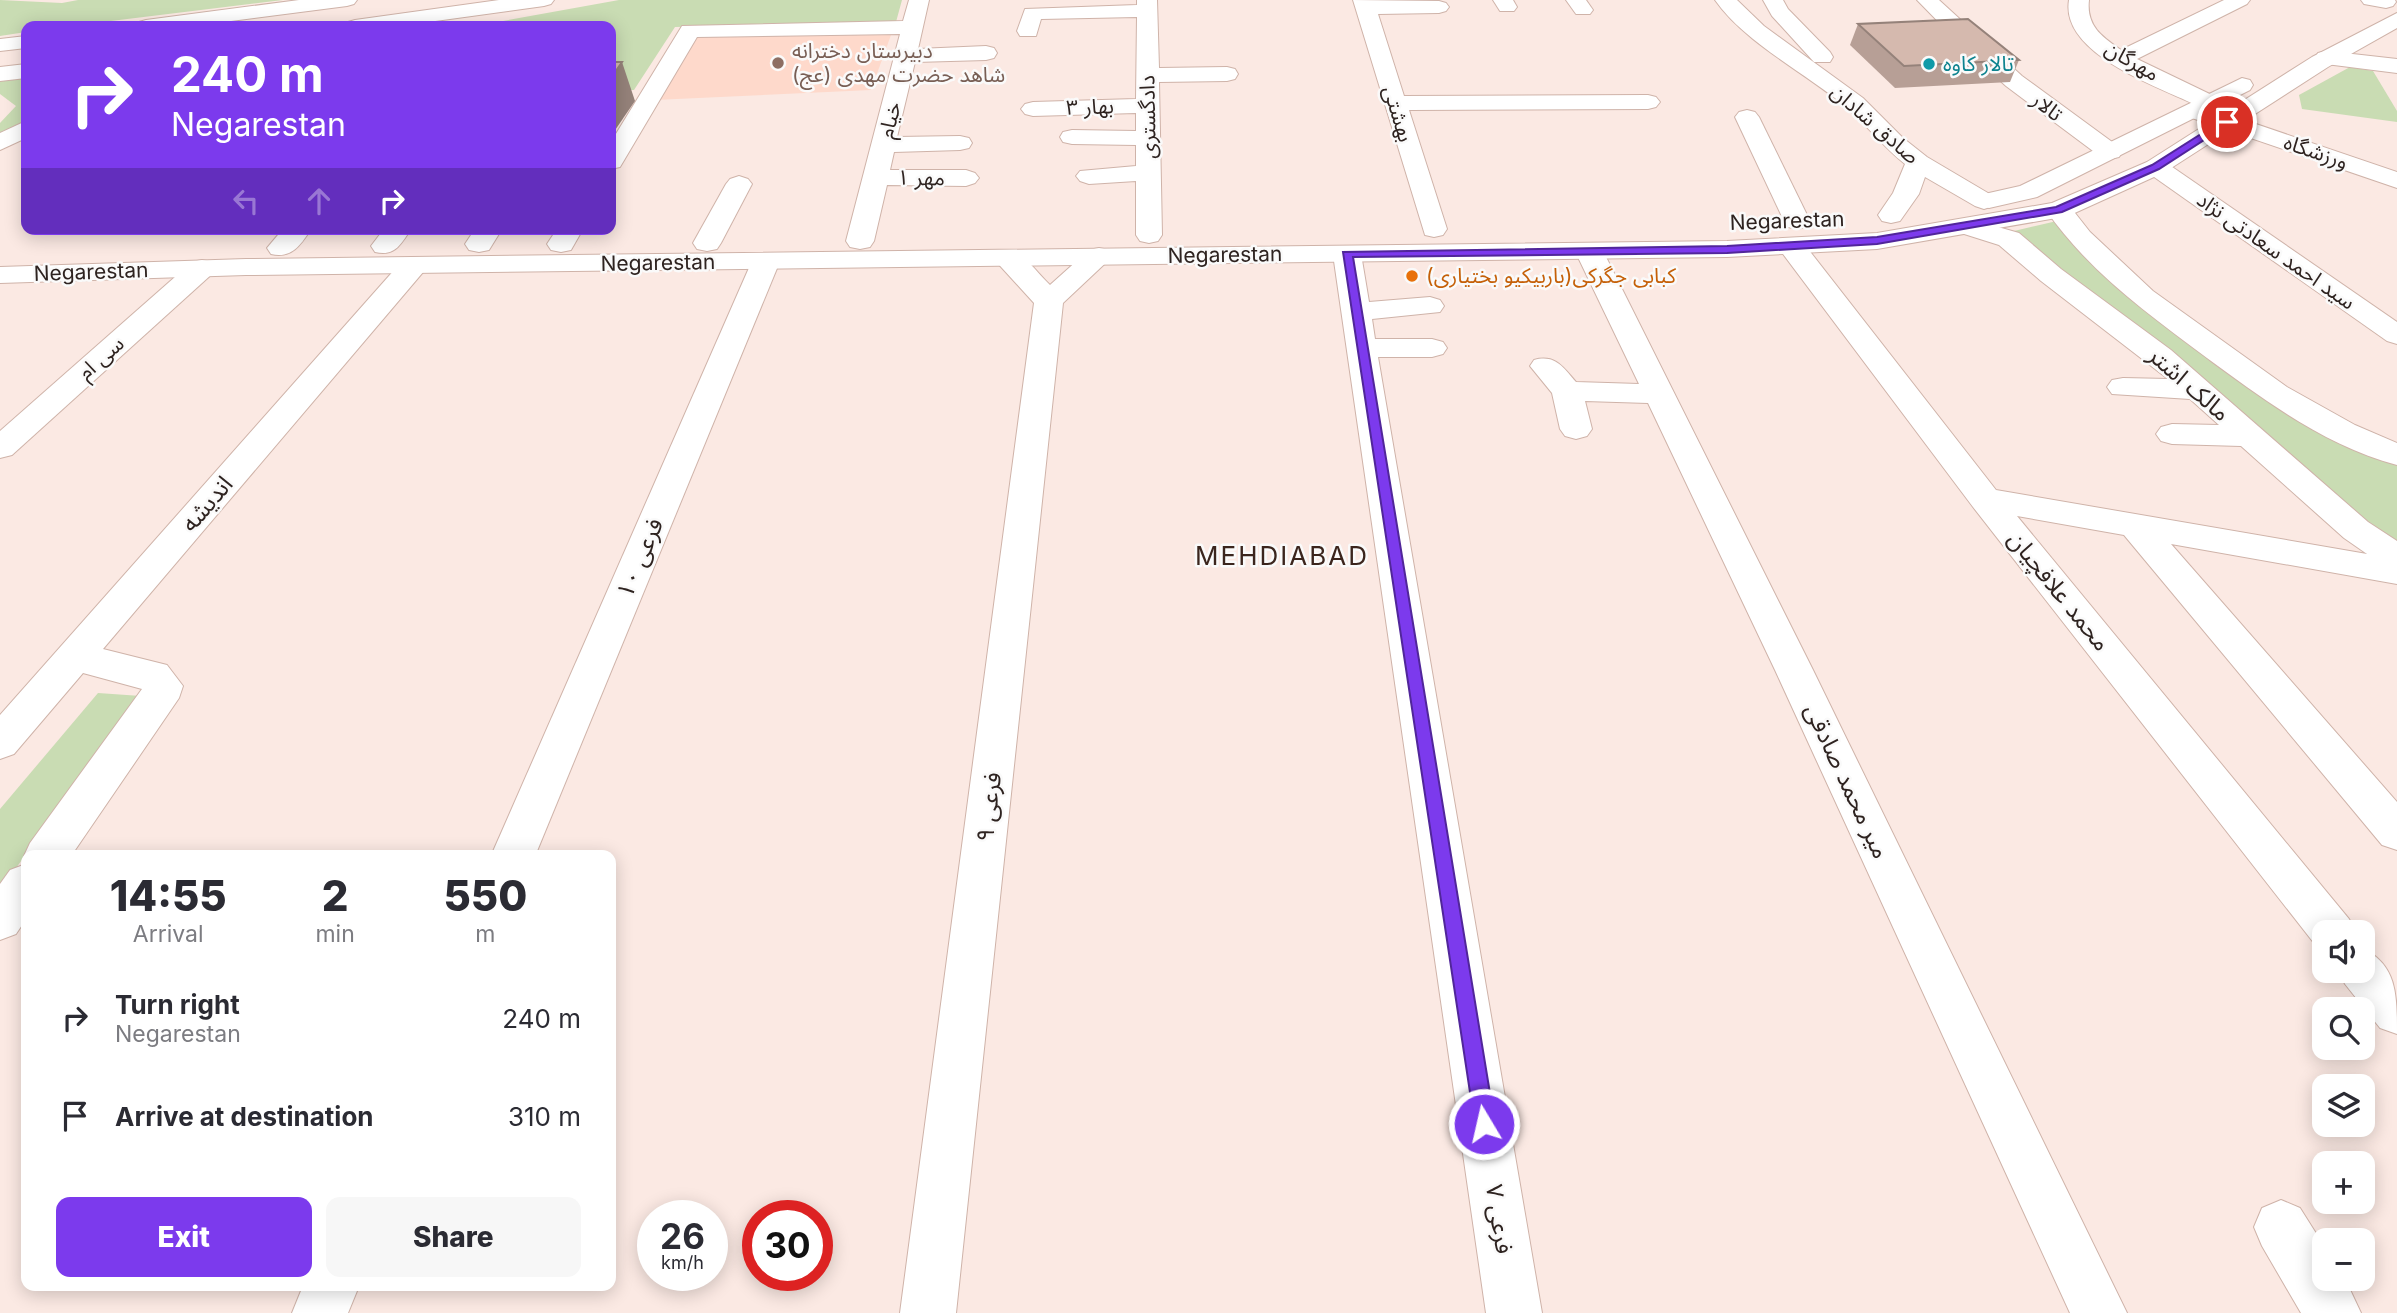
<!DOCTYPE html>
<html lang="en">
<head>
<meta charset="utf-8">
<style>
	:root { --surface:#fff; --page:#f7f7f7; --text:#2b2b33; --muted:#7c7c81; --accent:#7c3aed }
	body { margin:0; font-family:Inter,"Noto Sans Arabic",sans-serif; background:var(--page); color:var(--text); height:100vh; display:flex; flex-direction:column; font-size:26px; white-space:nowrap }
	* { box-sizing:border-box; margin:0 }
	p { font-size:23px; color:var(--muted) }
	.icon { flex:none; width:38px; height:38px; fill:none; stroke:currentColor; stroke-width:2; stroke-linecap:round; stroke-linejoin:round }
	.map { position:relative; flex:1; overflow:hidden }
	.panel { position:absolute; left:21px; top:850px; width:595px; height:441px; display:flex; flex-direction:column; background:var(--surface); border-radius:14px; box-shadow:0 4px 18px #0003 }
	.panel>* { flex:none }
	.guide { position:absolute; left:21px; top:21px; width:595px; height:214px; border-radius:14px; box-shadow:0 4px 18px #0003; background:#7c3aed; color:#fff; overflow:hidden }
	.tools { position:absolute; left:2312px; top:920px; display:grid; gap:14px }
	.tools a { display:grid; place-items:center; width:63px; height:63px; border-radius:14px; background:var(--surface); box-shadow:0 4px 18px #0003; font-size:35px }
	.speed { position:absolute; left:637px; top:1200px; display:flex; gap:14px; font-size:35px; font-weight:700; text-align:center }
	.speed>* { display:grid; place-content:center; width:91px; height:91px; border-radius:50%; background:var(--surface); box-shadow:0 4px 18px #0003; line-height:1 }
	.speed small { font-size:18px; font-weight:400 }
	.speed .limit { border:10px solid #d22; background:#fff; color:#111 }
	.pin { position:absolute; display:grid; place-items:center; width:60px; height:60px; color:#fff; margin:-30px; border:4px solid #fff; border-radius:50%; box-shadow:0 2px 7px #0007 }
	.me { position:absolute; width:77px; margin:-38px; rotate:351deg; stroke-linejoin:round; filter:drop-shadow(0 0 5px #0008) }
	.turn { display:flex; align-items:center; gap:24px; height:147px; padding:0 35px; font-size:32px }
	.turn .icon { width:91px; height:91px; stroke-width:2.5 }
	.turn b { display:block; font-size:49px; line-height:60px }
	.lanes { display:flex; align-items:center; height:66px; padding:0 35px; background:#0003; justify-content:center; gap:35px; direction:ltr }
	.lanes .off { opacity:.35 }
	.eta { display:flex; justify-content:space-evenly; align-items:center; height:119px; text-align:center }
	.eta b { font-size:42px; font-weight:800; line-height:49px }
	.action { display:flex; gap:14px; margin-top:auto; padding:14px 35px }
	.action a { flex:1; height:80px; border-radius:14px; background:var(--accent); color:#fff; font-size:28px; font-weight:800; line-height:80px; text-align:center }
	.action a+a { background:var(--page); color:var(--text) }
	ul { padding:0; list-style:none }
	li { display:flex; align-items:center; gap:21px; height:98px; padding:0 35px }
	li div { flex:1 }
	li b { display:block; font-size:26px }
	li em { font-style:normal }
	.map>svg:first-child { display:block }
	.built { fill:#fed9cb }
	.green { fill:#c9dcb3 }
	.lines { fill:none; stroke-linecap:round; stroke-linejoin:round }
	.minor-casing { stroke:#cfb3a9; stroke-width:2 }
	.major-casing { stroke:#cfb3a9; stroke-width:2 }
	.minor { fill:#fff; fill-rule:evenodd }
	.major { fill:#fff; fill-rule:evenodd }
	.wall { fill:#b79f96 }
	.shaded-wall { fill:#95827a }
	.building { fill:#d5b9ae; stroke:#95827a; stroke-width:2 }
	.route { fill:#7c3aed; stroke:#51269a; stroke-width:2 }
	.education-dot { fill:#8d6e63; stroke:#fafafa; stroke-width:2.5 }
	.culture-dot { fill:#0f9aa8; stroke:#fafafa; stroke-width:2.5 }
	.food-dot { fill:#e8710a; stroke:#fafafa; stroke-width:2.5 }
	.labels { text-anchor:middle; stroke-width:5; stroke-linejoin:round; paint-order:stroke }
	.far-education-label { font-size:21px; fill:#785e54; stroke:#fafafa; text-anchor:start }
	.far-street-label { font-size:21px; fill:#2e2320; stroke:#fafafa }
	.far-culture-label { font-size:21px; fill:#0d838f; stroke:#fafafa; text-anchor:start }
	.far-food-label { font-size:21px; fill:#c56008; stroke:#fafafa; text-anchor:start }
	.street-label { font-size:24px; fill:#2e2320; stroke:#fafafa }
	.neighbourhood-label { font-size:26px; letter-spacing:2px; fill:#3b251d; stroke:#fafafa }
</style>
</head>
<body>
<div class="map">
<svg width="2397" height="1313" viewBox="0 0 2397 1313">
	<rect width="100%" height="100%" fill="#fbe9e3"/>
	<!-- built -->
	<polygon class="built" points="891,35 871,90 655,100 691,36"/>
	<!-- green -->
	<g class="green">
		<polygon points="0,0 62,3 78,0 283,0 70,26 26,26 26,32 0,36"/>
		<polygon points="619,0 902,0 896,22 675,27 634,90 611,90 611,26 475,26"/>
		<polygon points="2350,67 2373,71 2397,111 2397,122 2302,109 2299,95"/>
		<polygon points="26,76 26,120 0,134 0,123 16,106 0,94 0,79"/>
		<path d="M2057 221C2123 284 2188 347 2263 398 2303 426 2352 445 2397 464V546L2054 267 2014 231Z"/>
		<polygon points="98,693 141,696 0,890 0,809"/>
	</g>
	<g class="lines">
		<defs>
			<g id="minor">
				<polygon points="909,0 929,0 918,49 986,46 994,48 997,53 994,58 986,60 915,62 897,137 960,136 969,138 972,143 969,148 960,150 894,152 890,170 966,170 975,173 979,178 975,183 966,186 887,185 874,241 870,247 860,249 850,247 846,241 900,34 697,37 623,162 620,167 611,169 611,142 682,26 903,21"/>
				<polygon points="1137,0 1157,0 1159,68 1227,67 1235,69 1238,74 1235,79 1227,81 1159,82 1162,235 1158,241 1149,243 1140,241 1136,235 1136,181 1089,184 1080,181 1076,176 1080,171 1136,166 1136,145 1072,144 1063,142 1060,137 1063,132 1072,130 1136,131 1136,113 1033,116 1025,114 1021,109 1025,104 1033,102 1136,99 1137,17 1041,19 1036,36 1020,36 1017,31 1025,9 1137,5"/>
				<polygon points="1353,0 1439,1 1446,3 1449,7 1446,11 1439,13 1378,14 1404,96 1648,95 1656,97 1660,102 1656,107 1648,109 1409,110 1447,229 1443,235 1434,237 1425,235"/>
				<polygon points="1493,0 1513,0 1517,7 1514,11 1500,11"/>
				<polygon points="1566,0 1586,0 1593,10 1590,14 1576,14"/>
				<path d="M1715 0H1737L1764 26 1863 98 1903 138 1927 157 1993 196 1997 201 1993 206 1984 209 1975 206 1925 177 1919 194 1900 221 1891 223 1882 221 1878 215 1893 193 1905 164C1883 147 1867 125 1846 107 1806 73 1745 43 1715 0Z"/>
				<polygon points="1763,0 1783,0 1788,9 1830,52 1833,57 1830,62 1814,62 1772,16"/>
				<polygon points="1917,0 1939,0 2022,76 2119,147 2122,152 2119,157 2110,159 2101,157 2006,86 1962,46"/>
				<path d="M2069 0H2089C2086 26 2102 37 2121 50L2224 0H2250L2247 4 2137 59 2218 98 2222 103 2218 108 2212 109 2397 172V188L2186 116 2182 111 2186 106 2194 104C2156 86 2060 53 2069 0Z"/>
				<polygon points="2361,0 2395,0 2396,2 2393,6 2386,8 2364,4"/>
				<polygon points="2326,51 2397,59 2397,73 2318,63 2315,58 2318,53"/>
				<polygon points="1747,110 1755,112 1759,117 1810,221 1806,227 1797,229 1788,227 1784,221 1735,117 1739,112"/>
				<polygon points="2156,160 2165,162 2397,322 2397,344 2387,341 2147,172 2144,167 2147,162"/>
				<polygon points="739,176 748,179 752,184 721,243 717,249 707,251 697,249 693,243 726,184 730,179"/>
				<path d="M2059 202 2068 204 2090 232 2153 291 2287 387 2355 425 2397 443V465C2327 447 2264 400 2207 358 2148 314 2088 271 2046 210L2050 204Z"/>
				<polygon points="1970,219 2019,233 2061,269 2171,350 2368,522 2397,541 2397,584 2171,544 2397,802 2397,850 2382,845 2124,535 2017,516 2349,919 2356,933 2324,933 2324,950 2317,947 1973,507 1777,246 1781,240 1791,238 1801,240 1996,490 2367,554 2344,538 2241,446 2172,444 2161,441 2156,434 2161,427 2172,424 2219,425 2190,399 2112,394 2107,387 2112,380 2123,378 2168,379 2041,281 1999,245 1961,233 1957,227 1961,221"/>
				<path d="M283 229H311C301 245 291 259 271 254L267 248Z"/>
				<path d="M384 229H411C401 244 395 257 375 252L371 246Z"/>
				<polygon points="475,229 502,229 489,250 479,252 469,250 465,244"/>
				<polygon points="557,229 583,229 571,250 561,252 551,250 547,244"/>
				<path d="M1589 243 1599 245 1603 251 1813 670 2127 1313H2070L1775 670 1648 403 1585 401 1592 429 1587 436 1576 439 1565 436 1560 429 1552 393 1530 366 1534 360C1555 354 1563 367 1576 382L1639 384 1575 251 1579 245Z"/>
				<polygon points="1347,246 1357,248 1361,254 1369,302 1430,297 1440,300 1444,306 1440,312 1372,319 1375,339 1432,339 1443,342 1447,348 1443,354 1432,357 1378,357 1542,1313 1486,1313 1333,254 1337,248"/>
				<path d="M1099 248 1109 250 1113 256 1063 303 956 1313H900L1034 303 992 257 996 251C1020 245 1034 270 1050 285L1089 250Z"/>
				<polygon points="766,253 776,255 780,261 535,856 491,856 752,261 756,255"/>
				<polygon points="414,257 424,259 428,265 424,271 103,649 167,665 183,686 179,698 71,856 26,856 26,861 24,856 30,843 142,689 83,673 14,754 0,759 0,715 404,259"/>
				<polygon points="202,260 212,262 216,268 212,274 12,455 0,458 0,431 192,262"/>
				<polygon points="26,864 26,919 16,934 0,940 0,884 10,870"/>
				<path d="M2362 948C2397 965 2397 994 2397 1034L2380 1028 2345 984 2339 971H2362Z"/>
				<polygon points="2281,1200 2300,1208 2324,1246 2324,1279 2345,1279 2361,1313 2301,1313 2262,1246 2254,1227 2262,1208"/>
				<polygon points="303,1286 359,1286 348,1313 292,1313"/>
			</g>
			<g id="major">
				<polygon points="299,0 357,0 354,4 347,6 193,26 135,26 139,22 146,20"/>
				<polygon points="499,0 554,0 551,4 544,6 399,26 344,26 348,22 355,20"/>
				<polygon points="2397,13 2397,28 2328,67 2165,172 2068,216 1877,249 1727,257 246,275 0,283 0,267 246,259 1727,241 1877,233 2052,203 2147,162 2312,57"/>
				<polygon points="26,36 26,48 0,51 0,39"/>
				<polygon points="26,64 26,78 0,81 0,67"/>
				<polygon points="2242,78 2250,80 2253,85 2250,90 2037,197 1989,208 1980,205 1976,200 1980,195 2020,186"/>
				<polygon points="26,121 26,138 0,150 0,133"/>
			</g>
		</defs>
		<!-- minor casing -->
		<use href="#minor" class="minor-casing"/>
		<!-- major casing -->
		<use href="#major" class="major-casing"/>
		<!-- minor -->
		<use href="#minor" class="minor"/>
		<!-- major -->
		<use href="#major" class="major"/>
	</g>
	<!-- wall -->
	<g class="wall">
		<polygon points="1858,24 2019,60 2010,82 1895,88 1850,45"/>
		<polygon points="217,229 267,229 265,231 218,231"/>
	</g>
	<!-- shaded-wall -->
	<polygon class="shaded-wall" points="622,62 635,101 611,136 611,78"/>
	<!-- building -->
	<g class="building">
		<polygon points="1968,19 2019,60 1904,66 1858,24"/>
		<polygon points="611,62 622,62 611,78"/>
	</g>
	<!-- route -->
	<polygon class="route" points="2223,120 2232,122 2159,169 2062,212 1877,244 1727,253 1353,257 1495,1124 1492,1132 1484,1135 1476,1132 1343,252 1727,246 1877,237 2056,207 2152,165"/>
	<!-- markers -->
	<circle class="education-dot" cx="778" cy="63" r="7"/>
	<circle class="culture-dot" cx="1929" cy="64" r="7"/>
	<circle class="food-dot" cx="1412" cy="276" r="7"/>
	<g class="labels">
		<!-- far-education labels -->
		<g class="far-education-label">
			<text x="792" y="58">دبیرستان دخترانه<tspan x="792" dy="24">شاهد حضرت مهدی (عج)</tspan></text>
		</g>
		<!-- far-street labels -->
		<g class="far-street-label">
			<text transform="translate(2132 61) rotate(30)" y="7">مهرگان</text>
			<text transform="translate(1090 107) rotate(-2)" y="7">بهار ۳</text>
			<text transform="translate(2047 107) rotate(38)" y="7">تالار</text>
			<text transform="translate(1398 114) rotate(73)" y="7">بهشتی</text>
			<text transform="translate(1148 117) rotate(-91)" y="7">دادگستری</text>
			<text transform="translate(890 120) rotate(-76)" y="7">خیام</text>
			<text transform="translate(1875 124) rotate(41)" y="7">صادق شادان</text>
			<text transform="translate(2316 152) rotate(19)" y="7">ورزشگاه</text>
			<text transform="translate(921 178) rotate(1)" y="7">مهر ۱</text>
			<text transform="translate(1787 221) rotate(-2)" y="7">Negarestan</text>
			<text transform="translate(2276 251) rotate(35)" y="7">سید احمد سعادتی نژاد</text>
			<text transform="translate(1225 255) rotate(-1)" y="7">Negarestan</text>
			<text transform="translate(658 263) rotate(-1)" y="7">Negarestan</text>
			<text transform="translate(91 272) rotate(-2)" y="7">Negarestan</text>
			<text transform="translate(101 358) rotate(-42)" y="7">سی ام</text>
		</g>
		<!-- far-culture labels -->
		<g class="far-culture-label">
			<text x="1943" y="71">تالار کاوه</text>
		</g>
		<!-- far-food labels -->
		<g class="far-food-label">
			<text x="1426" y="283">کبابی جگرکی(باربیکیو بختیاری)</text>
		</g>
		<!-- street labels -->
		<g class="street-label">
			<text transform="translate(2189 384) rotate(41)" y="8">مالک اشتر</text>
			<text transform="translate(207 504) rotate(-49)" y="8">اندیشه</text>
			<text transform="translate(640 558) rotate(-67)" y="8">فرعی ۱۰</text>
			<text transform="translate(2059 591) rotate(51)" y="8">محمد علافچیان</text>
			<text transform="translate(1847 781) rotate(65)" y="8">میر محمد صادقی</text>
			<text transform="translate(989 807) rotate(-83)" y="8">فرعی ۹</text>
			<text transform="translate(1499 1219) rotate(81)" y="8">فرعی ۷</text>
		</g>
		<!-- neighbourhood labels -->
		<g class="neighbourhood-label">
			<text x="1282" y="565">MEHDIABAD</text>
		</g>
	</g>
</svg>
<div class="tools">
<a><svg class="icon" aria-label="sound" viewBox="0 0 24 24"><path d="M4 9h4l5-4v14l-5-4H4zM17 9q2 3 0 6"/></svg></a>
<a><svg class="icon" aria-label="search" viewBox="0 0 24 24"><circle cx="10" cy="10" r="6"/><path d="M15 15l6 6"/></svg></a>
<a><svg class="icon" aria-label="layers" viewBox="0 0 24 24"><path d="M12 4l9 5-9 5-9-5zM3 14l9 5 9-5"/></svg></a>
<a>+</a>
<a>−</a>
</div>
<div class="speed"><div>26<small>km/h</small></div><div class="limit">30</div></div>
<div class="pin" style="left:2227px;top:122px;background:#d93025"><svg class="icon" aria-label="arrive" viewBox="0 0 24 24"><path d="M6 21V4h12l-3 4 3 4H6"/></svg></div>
<svg class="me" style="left:1484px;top:1124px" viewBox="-20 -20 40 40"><circle r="17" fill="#7c3aed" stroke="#fff" stroke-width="3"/><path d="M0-11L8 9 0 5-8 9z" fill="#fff"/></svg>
<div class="guide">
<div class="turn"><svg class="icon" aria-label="right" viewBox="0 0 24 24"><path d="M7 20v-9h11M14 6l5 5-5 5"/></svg><div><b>240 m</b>Negarestan</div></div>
<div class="lanes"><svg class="icon off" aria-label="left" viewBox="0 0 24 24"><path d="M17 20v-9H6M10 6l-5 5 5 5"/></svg><svg class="icon off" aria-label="ahead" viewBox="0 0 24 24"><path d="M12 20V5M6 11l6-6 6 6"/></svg><svg class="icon" aria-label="right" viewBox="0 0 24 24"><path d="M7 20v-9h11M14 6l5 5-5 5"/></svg></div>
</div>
<section class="panel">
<div class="eta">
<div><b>14:55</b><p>Arrival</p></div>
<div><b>2</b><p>min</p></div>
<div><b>550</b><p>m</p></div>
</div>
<ul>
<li><svg class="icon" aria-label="right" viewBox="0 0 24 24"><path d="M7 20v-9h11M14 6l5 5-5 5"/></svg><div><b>Turn right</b><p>Negarestan</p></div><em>240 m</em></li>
<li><svg class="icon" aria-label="arrive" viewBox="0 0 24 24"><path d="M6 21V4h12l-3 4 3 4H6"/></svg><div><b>Arrive at destination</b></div><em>310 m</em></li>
</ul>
<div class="action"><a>Exit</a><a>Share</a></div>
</section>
</div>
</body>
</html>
